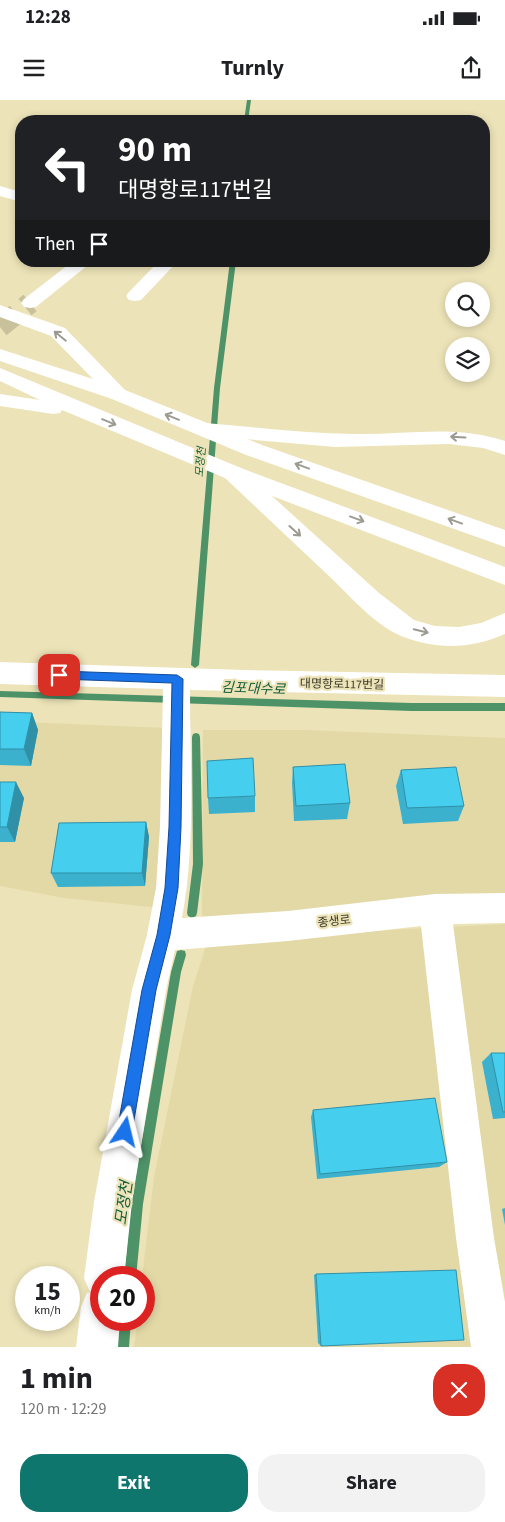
<!DOCTYPE html>
<html lang="en">
<head>
<meta charset="utf-8">
<style>
	:root { --surface:#fff; --page:#f2f2f2; --text:#202124; --muted:#757577; --accent:#0f766e }
	body { margin:0; font-family:"Source Sans 3","Noto Sans KR",sans-serif; background:var(--page); color:var(--text); height:100vh; display:flex; flex-direction:column; font-size:19px; white-space:nowrap }
	* { box-sizing:border-box; margin:0 }
	p { font-size:16px; color:var(--muted) }
	.icon { flex:none; width:28px; height:28px; fill:none; stroke:currentColor; stroke-width:2; stroke-linecap:round; stroke-linejoin:round }
	.map { position:relative; height:1247px; overflow:hidden }
	.sheet { display:flex; flex-direction:column; background:var(--surface); flex:1 }
	.sheet>* { flex:none }
	.top-card { position:absolute; left:15px; top:15px; width:475px; height:152px; border-radius:20px; box-shadow:0 2px 8px #0003; background:#202124; color:#fff; overflow:hidden }
	.controls { position:absolute; left:445px; top:182px; display:grid; gap:10px }
	.controls a { display:grid; place-items:center; width:45px; height:45px; border-radius:50%; background:var(--surface); box-shadow:0 2px 8px #0003; font-size:25px }
	.speed { position:absolute; left:15px; top:1166px; display:flex; gap:10px; font-size:25px; font-weight:700; text-align:center }
	.speed>* { display:grid; place-content:center; width:65px; height:65px; border-radius:50%; background:var(--surface); box-shadow:0 2px 8px #0003; line-height:1 }
	.speed small { font-size:12px; font-weight:400 }
	.speed .limit { border:8px solid #d22; background:#fff; color:#111 }
	.pin { position:absolute; display:grid; place-items:center; width:42px; height:42px; color:#fff; margin:-21px; border-radius:10px; box-shadow:0 2px 8px #0006 }
	.me { position:absolute; width:55px; margin:-28px; rotate:10deg; stroke-linejoin:round; filter:drop-shadow(0 0 4px #0008) }
	.turn { display:flex; align-items:center; gap:18px; height:105px; padding:0 20px; font-size:22px }
	.turn .icon { width:65px; height:65px; stroke-width:2.5 }
	.turn b { display:block; font-size:35px; line-height:42px }
	.then { display:flex; align-items:center; height:48px; padding:0 20px; background:#0003; gap:10px; font-size:19px }
	.round { display:grid; place-items:center; flex:none; width:52px; height:52px; border-radius:20px; background:var(--page) }
	.overview { display:flex; align-items:center; justify-content:space-between; height:85px; padding:0 20px }
	h1 { font-size:30px; font-weight:700; line-height:38px }
	.cta { display:flex; gap:10px; margin-top:auto; padding:10px 20px }
	.cta a { flex:1; height:58px; border-radius:20px; background:var(--accent); color:#fff; font-size:20px; font-weight:700; line-height:58px; text-align:center }
	.cta a+a { background:var(--page); color:var(--text) }
	.status { display:flex; justify-content:space-between; align-items:center; height:35px; padding:0 25px; background:var(--surface); direction:ltr }
	.status svg { height:14px; fill:currentColor }
	header { display:flex; justify-content:space-between; align-items:center; height:65px; padding:0 20px; background:var(--surface); font-size:22px; font-weight:700 }
	.map>svg:first-child { display:block }
	.built { fill:#e3d9a7 }
	.lines { fill:none; stroke-linecap:round; stroke-linejoin:round }
	.stream { fill:#4e9267; fill-rule:evenodd }
	.minor-tunnel { stroke:#c8c19b; stroke-width:21; stroke-dasharray:21 11; stroke-linecap:butt }
	.minor { fill:#fff; fill-rule:evenodd }
	.highway { fill:#fff; fill-rule:evenodd }
	.wall { fill:#3bb1cd }
	.shaded-wall { fill:#3090a7 }
	.building { fill:#45ceee; stroke:#3090a7 }
	.oneway { stroke:#9c9b92 }
	.route { fill:#1a73e8; stroke:#114b97 }
	.labels { text-anchor:middle; stroke-width:4.5; stroke-linejoin:round; paint-order:stroke }
	.far-water-label { font-size:11px; font-style:italic; fill:#135d39; stroke:#ece3b8 }
	.street-label { font-size:12px; fill:#3a3726; stroke:#ece3b8 }
	.water-label { font-size:14px; font-style:italic; fill:#135d39; stroke:#ece3b8 }
	.near-water-label { font-size:16px; font-style:italic; fill:#135d39; stroke:#ece3b8 }
</style>
</head>
<body>
<div class="status"><b>12:28</b><svg viewBox="0 0 49 12"><path d="M0 12V9h3v3zM5 12V6h3v6zM10 12V3h3v9zM15 12V0h3v12zM26 1h20v11H26zM47 4h2v5h-2z"/></svg></div>
<header><svg class="icon" aria-label="menu" viewBox="0 0 24 24"><path d="M4 6h16M4 12h16M4 18h16"/></svg>Turnly<svg class="icon" aria-label="share" viewBox="0 0 24 24"><path d="M12 15V3M7 8l5-5 5 5M5 13v7h14v-7"/></svg></header>
<div class="map">
<svg width="505" height="1247" viewBox="0 0 505 1247">
	<rect width="100%" height="100%" fill="#ece3b8"/>
	<!-- built -->
	<g class="built">
		<polygon points="0,621 167,628 160,808 64,798 0,786"/>
		<polygon points="203,630 305,630 505,638 505,796 202,825"/>
		<polygon points="505,824 505,1247 134,1247 138,1220 144,1220 142,1177 154,1077 193,886 206,846 389,830"/>
	</g>
	<g class="lines">
		<!-- stream -->
		<g class="stream">
			<polygon points="247,0 251,0 248,21 244,21"/>
			<polygon points="230,161 236,161 220,288 199,565 195,568 191,565 214,288"/>
			<polygon points="0,591 412,603 505,603 505,611 412,611 0,597"/>
			<polygon points="196,633 199,634 200,637 203,764 197,813 196,816 192,818 188,816 187,813 193,764 192,637 193,634"/>
			<polygon points="181,850 185,851 186,855 181,872 143,1104 136,1178 124,1178 131,1104 171,872 177,851"/>
			<polygon points="119,1220 131,1220 129,1247 115,1247"/>
		</g>
		<!-- minor-tunnel -->
		<polyline class="minor-tunnel" points="0,227 30,203"/>
		<!-- minor -->
		<g class="minor">
			<polygon points="0,86 21,92 21,102 0,96"/>
			<polygon points="73,161 93,161 36,207 30,208 24,207 21,203 24,199"/>
			<polygon points="159,161 178,161 141,200 135,201 129,200 126,196 129,192"/>
			<path d="M205 323C254 327 304 333 354 334 405 335 455 324 505 341V355L483 348 449 344 335 347 198 335 194 330 198 325Z"/>
			<path d="M233 366 241 368 379 493 414 520 435 526 459 527 481 523 505 513V534C471 549 436 550 401 536 374 524 352 498 331 478 296 445 260 411 225 378L222 373 225 368Z"/>
			<path d="M0 562 244 570 505 575V597L190 590C190 665 196 744 182 818L288 811 435 794 505 793V823L453 824 494 1138 505 1202V1247H471L456 1138 421 826 288 841 175 850 166 890 132 1102 124 1178H101V1220H120L118 1247H76L81 1207 87 1193 90 1192 84 1178 94 1102 132 890 147 835 156 788 160 727 163 589 0 584Z"/>
		</g>
		<!-- highway -->
		<g class="highway">
			<polygon points="0,205 65,228 125,290 262,345 505,430 505,447 246,355 112,299 0,261 0,249 93,279 51,236 0,217"/>
			<polygon points="0,268 241,368 505,467 505,485 225,378 62,310 60,313 53,314 0,306 0,294 40,300 0,281"/>
		</g>
	</g>
	<!-- wall -->
	<g class="wall">
		<polygon points="0,612 32,613 38,630 31,666 0,665"/>
		<polygon points="293,667 350,703 347,719 294,721 292,683"/>
		<polygon points="401,670 464,706 458,721 403,724 396,686"/>
		<polygon points="0,682 24,698 15,742 0,742"/>
		<polygon points="255,696 255,712 209,714 208,698"/>
		<polygon points="146,722 149,737 145,786 58,787 51,773"/>
		<polygon points="491,953 505,953 505,1018 493,1019 482,962"/>
		<polygon points="313,1010 447,1062 439,1067 317,1079 311,1017"/>
		<polygon points="505,1108 505,1125 502,1109"/>
		<polygon points="316,1174 321,1246 318,1243 314,1175"/>
	</g>
	<!-- shaded-wall -->
	<g class="shaded-wall">
		<polygon points="32,613 38,630 31,666 24,649"/>
		<polygon points="16,682 24,698 15,742 7,727"/>
		<polygon points="146,722 149,737 145,786 142,773"/>
	</g>
	<!-- building -->
	<g class="building">
		<polygon points="0,612 32,613 24,649 0,649"/>
		<polygon points="253,658 255,696 208,698 207,661"/>
		<polygon points="345,664 350,703 296,706 293,667"/>
		<polygon points="456,667 464,706 407,708 401,670"/>
		<polygon points="0,682 16,682 7,727 0,727"/>
		<polygon points="146,722 142,773 51,773 59,723"/>
		<polygon points="491,953 505,953 505,1012 503,1012"/>
		<polygon points="435,998 447,1062 320,1074 313,1010"/>
		<polygon points="456,1170 464,1240 321,1246 316,1174"/>
	</g>
	<!-- one-way arrows -->
	<defs><path id="oneway-shaft" d="M-6 0H5M1.5-3L5.5 0L1.5 3" fill="none" stroke-width="1.6" stroke-linecap="round" stroke-linejoin="round" transform="scale(1.25)"/></defs>
	<g class="oneway">
		<use href="#oneway-shaft" transform="translate(60 236) rotate(-141)"/>
		<use href="#oneway-shaft" transform="translate(172 317) rotate(-158)"/>
		<use href="#oneway-shaft" transform="translate(109 322) rotate(22)"/>
		<use href="#oneway-shaft" transform="translate(458 337) rotate(-177)"/>
		<use href="#oneway-shaft" transform="translate(302 366) rotate(-160)"/>
		<use href="#oneway-shaft" transform="translate(357 419) rotate(20)"/>
		<use href="#oneway-shaft" transform="translate(455 421) rotate(-160)"/>
		<use href="#oneway-shaft" transform="translate(295 431) rotate(42)"/>
		<use href="#oneway-shaft" transform="translate(421 531) rotate(14)"/>
	</g>
	<!-- route -->
	<polygon class="route" points="59,571 177,575 183,579 181,727 178,788 170,835 156,890 132,1032 130,1037 125,1040 120,1037 117,1032 142,890 157,835 165,788 169,727 172,583 59,579 54,575"/>
	<g class="labels">
		<!-- far-water labels -->
		<g class="far-water-label">
			<text transform="translate(200 362) rotate(-85)" y="4">모정천</text>
		</g>
		<!-- street labels -->
		<g class="street-label">
			<text transform="translate(342 584) rotate(1)" y="4">대명항로117번길</text>
			<text transform="translate(334 821) rotate(-6)" y="4">종생로</text>
		</g>
		<!-- water labels -->
		<g class="water-label">
			<text transform="translate(253 588) rotate(2)" y="5">김포대수로</text>
		</g>
		<!-- near-water labels -->
		<g class="near-water-label">
			<text transform="translate(123 1103) rotate(-82)" y="6">모정천</text>
		</g>
	</g>
</svg>
<div class="controls">
<a><svg class="icon" aria-label="search" viewBox="0 0 24 24"><circle cx="10" cy="10" r="6"/><path d="M15 15l6 6"/></svg></a>
<a><svg class="icon" aria-label="layers" viewBox="0 0 24 24"><path d="M12 4l9 5-9 5-9-5zM3 14l9 5 9-5"/></svg></a>
</div>
<div class="speed"><div>15<small>km/h</small></div><div class="limit">20</div></div>
<div class="pin" style="left:59px;top:575px;background:#d93025"><svg class="icon" aria-label="arrive" viewBox="0 0 24 24"><path d="M6 21V4h12l-3 4 3 4H6"/></svg></div>
<svg class="me" style="left:125px;top:1032px" viewBox="-20 -20 40 40"><path d="M0-17L14 15 0 8-14 15z" fill="#1a73e8" stroke="#fff" stroke-width="4"/></svg>
<div class="top-card">
<div class="turn"><svg class="icon" aria-label="left" viewBox="0 0 24 24"><path d="M17 20v-9H6M10 6l-5 5 5 5"/></svg><div><b>90 m</b>대명항로117번길</div></div>
<div class="then">Then<svg class="icon" aria-label="arrive" viewBox="0 0 24 24"><path d="M6 21V4h12l-3 4 3 4H6"/></svg></div>
</div>
</div>
<section class="sheet">
<div class="overview"><div><h1>1 min</h1><p>120 m · 12:29</p></div><a class="round" style="background:#d93025;color:#fff"><svg class="icon" aria-label="close" viewBox="0 0 24 24"><path d="M6 6l12 12M18 6L6 18"/></svg></a></div>
<div class="cta"><a>Exit</a><a>Share</a></div>
</section>
</body>
</html>
